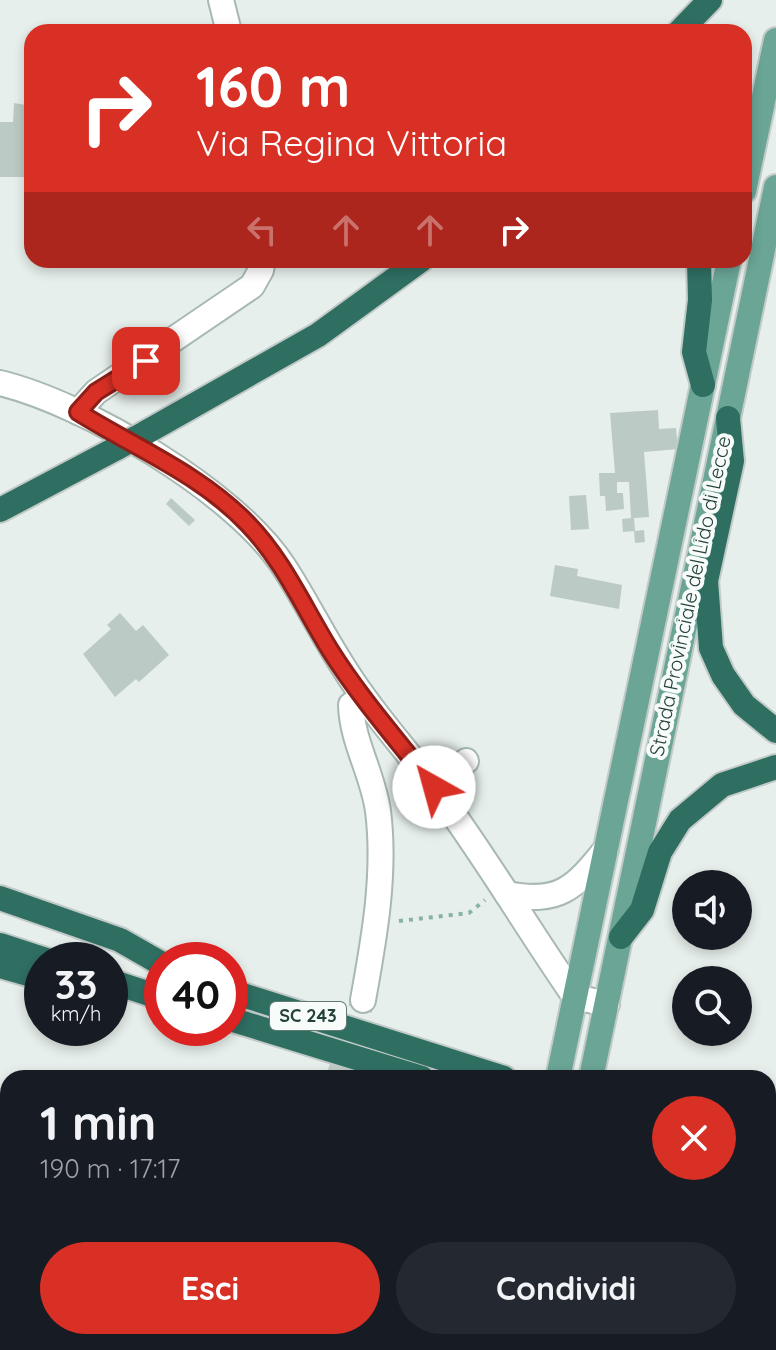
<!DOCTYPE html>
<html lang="it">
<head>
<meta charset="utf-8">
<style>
	:root { --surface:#171b24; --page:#242831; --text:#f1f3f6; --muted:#9ea1a6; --accent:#d93025 }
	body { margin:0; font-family:Quicksand,sans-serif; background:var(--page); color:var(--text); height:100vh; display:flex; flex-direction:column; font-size:30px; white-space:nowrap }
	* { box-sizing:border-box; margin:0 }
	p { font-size:26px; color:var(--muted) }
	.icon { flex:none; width:44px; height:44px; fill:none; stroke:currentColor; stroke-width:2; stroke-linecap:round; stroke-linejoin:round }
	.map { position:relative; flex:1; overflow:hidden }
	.drawer { position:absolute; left:0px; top:1070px; width:776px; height:280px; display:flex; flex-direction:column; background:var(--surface); border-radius:24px 24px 0 0; box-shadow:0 4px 12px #0003 }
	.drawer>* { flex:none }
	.banner { position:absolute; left:24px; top:24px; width:728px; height:244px; border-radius:24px; box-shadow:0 4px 12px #0003; background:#d93025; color:#fff; overflow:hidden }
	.tools { position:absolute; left:672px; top:870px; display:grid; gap:16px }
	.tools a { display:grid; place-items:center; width:80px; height:80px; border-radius:50%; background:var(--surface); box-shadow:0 4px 12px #0003; font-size:40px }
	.speed { position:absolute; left:24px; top:942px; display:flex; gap:16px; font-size:40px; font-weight:700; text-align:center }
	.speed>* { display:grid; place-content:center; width:104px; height:104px; border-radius:50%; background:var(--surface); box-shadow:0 4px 12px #0003; line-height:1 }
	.speed small { font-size:20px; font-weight:400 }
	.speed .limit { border:12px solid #d22; background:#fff; color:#111 }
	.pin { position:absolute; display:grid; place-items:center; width:68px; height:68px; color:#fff; margin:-34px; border-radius:16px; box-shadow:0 4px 12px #0006 }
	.me { position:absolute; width:88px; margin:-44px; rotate:322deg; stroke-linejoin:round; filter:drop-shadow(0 0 6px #0008) }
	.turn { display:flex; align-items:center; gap:28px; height:168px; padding:0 40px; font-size:36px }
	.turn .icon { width:104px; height:104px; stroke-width:2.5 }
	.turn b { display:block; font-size:56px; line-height:68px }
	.lanes { display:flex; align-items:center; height:76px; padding:0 40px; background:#0003; justify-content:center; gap:40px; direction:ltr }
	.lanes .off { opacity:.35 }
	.round { display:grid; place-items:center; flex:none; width:84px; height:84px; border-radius:42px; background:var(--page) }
	.head { display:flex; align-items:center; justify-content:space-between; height:136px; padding:0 40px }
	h1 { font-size:48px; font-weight:700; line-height:60px }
	.button { display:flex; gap:16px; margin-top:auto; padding:16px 40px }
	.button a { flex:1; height:92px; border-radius:48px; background:var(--accent); color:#fff; font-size:32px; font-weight:700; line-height:92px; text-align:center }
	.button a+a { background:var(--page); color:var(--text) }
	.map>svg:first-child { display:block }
	.building { fill:#bbcac4 }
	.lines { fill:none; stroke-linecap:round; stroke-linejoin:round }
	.minor-tunnel { stroke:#bfccc8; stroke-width:24; stroke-dasharray:24 12; stroke-linecap:butt }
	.minor-casing { stroke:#a8b8b2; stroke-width:28 }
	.major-casing { stroke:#c2cac8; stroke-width:28 }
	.highway-casing { stroke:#c2cac8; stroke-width:28 }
	.path { stroke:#86b3a5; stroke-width:4; stroke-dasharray:4 6; stroke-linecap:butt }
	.minor { stroke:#fff; stroke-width:24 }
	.major { stroke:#6aa596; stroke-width:24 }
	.highway { stroke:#2f6f62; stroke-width:24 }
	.highway-bridge-casing { stroke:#c2cac8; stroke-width:28; stroke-linecap:butt }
	.highway-bridge { stroke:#2f6f62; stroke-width:24 }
	.route-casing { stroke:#8d1f18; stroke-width:20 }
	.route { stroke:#d93025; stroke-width:14 }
	.labels { text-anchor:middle; stroke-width:8; stroke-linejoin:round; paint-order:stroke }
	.shield { fill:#f7fbf9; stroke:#637a73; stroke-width:2 }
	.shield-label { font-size:18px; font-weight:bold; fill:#24423a }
	.street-label { font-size:20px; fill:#24423a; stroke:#f7fbf9 }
</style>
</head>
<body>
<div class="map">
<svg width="776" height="1350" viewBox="0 0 776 1350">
	<rect width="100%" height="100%" fill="#e6efeb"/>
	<!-- building -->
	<g class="building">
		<polygon points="14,103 32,106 31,177 0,177 0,122 13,122"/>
		<polygon points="658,410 659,429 676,428 678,449 644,452 649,517 634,518 635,531 644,530 645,542 635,543 634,531 623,532 622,519 631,518 629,482 617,482 617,493 623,493 624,509 606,511 605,496 600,496 599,473 615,473 610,413"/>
		<polygon points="586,495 589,529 571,530 569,496"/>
		<polygon points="171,498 195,520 189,526 166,504"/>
		<polygon points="555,565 578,569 577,576 622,585 619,609 550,596"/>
		<polygon points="120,613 136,631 143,625 169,655 139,682 136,679 115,697 83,654 111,629 107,625"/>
	</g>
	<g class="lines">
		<!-- minor-tunnel -->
		<polyline class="minor-tunnel" points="338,1078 363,1000"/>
		<defs>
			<g id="minor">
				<polyline points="221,0 229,32"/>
				<path d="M0 383C86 404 236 492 284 567 312 610 332 655 363 696 385 727 411 756 433 786 484 854 527 928 575 997L607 1004"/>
				<polyline points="78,412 96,392 252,286 261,270 263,260"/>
				<polyline points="434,787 466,761"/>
				<path d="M507 894C559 904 574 889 606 849"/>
				<path d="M363 1000C374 939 386 874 378 811 373 774 352 742 351 705L363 697"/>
				<polyline points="195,1350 199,1342"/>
			</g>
			<g id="major">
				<polyline points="744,191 776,40"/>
				<polyline points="558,1078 729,260"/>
				<polyline points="591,1078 776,187"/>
				<polyline points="501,1350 503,1342"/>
				<polyline points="536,1350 537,1342"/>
			</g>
			<g id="highway">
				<polyline points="679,32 710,0"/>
				<polyline points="699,260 700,300 694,352 703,385"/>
				<polyline points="728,418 732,461 706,581 711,648 723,675 744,705 776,731"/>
				<polyline points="145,433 318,335 421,260"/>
				<polyline points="0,510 117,448"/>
				<polyline points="0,898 120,940 162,964"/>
				<polyline points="621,937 642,910 660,852 680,820 722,785 776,767"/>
				<polyline points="0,945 46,960"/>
				<polyline points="0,966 42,978"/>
				<polyline points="110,981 162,998"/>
				<polyline points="230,991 504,1078"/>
				<polyline points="230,1019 422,1078"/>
				<polyline points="768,1145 776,1148"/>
				<polyline points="768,1191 776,1193"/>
				<polyline points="768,1210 776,1213"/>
				<polyline points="551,1350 552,1342"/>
			</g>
		</defs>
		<!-- minor casing -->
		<use href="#minor" class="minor-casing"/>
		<!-- major casing -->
		<use href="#major" class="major-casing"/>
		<!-- highway casing -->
		<use href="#highway" class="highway-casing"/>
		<!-- path -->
		<polyline class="path" points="399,921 469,913 485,900"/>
		<!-- minor -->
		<use href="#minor" class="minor"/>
		<!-- major -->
		<use href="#major" class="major"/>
		<!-- highway -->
		<use href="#highway" class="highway"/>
		<defs>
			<polyline id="highway-bridge" points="117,448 145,433"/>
		</defs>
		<!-- highway-bridge casing -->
		<use href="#highway-bridge" class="highway-bridge-casing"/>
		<!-- highway-bridge -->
		<use href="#highway-bridge" class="highway-bridge"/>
	</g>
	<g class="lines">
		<defs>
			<path id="route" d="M146 361 96 392 78 412C134 447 200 474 247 523 283 560 303 606 330 650 360 698 399 742 434 787"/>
		</defs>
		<!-- route casing -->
		<use href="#route" class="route-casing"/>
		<!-- route -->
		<use href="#route" class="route"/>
	</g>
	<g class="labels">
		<!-- shield labels -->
		<rect class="shield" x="270" y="1002" width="76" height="28" rx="6"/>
		<g class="shield-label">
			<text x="308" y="1022">SC 243</text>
		</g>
		<!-- street labels -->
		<g class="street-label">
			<text transform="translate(690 596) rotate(-78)" y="7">Strada Provinciale del Lido di Lecce</text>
		</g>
	</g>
</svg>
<div class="tools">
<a><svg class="icon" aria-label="sound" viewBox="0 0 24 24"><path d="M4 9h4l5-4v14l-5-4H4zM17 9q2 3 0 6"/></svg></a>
<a><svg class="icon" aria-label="search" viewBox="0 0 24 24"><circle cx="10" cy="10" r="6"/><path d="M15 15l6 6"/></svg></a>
</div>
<div class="speed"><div>33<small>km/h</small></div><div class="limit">40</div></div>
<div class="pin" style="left:146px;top:361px;background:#d93025"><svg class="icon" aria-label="arrive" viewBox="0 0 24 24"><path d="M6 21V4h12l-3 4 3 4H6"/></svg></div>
<svg class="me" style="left:434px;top:787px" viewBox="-20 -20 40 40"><circle r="19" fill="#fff"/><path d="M0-13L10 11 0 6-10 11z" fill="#d93025"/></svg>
<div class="banner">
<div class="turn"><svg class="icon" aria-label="right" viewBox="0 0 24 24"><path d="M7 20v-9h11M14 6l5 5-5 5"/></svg><div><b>160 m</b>Via Regina Vittoria</div></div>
<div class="lanes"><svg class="icon off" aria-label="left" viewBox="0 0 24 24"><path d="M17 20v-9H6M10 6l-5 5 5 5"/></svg><svg class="icon off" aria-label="ahead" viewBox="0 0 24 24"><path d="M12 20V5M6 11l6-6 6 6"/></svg><svg class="icon off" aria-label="ahead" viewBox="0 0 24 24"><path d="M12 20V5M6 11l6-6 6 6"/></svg><svg class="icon" aria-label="right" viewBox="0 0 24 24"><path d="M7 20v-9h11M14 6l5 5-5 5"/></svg></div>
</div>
<section class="drawer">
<div class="head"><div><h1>1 min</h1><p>190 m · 17:17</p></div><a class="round" style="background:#d93025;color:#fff"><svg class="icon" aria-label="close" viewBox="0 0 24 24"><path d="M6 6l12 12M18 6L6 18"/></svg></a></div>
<div class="button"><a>Esci</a><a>Condividi</a></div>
</section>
</div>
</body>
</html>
